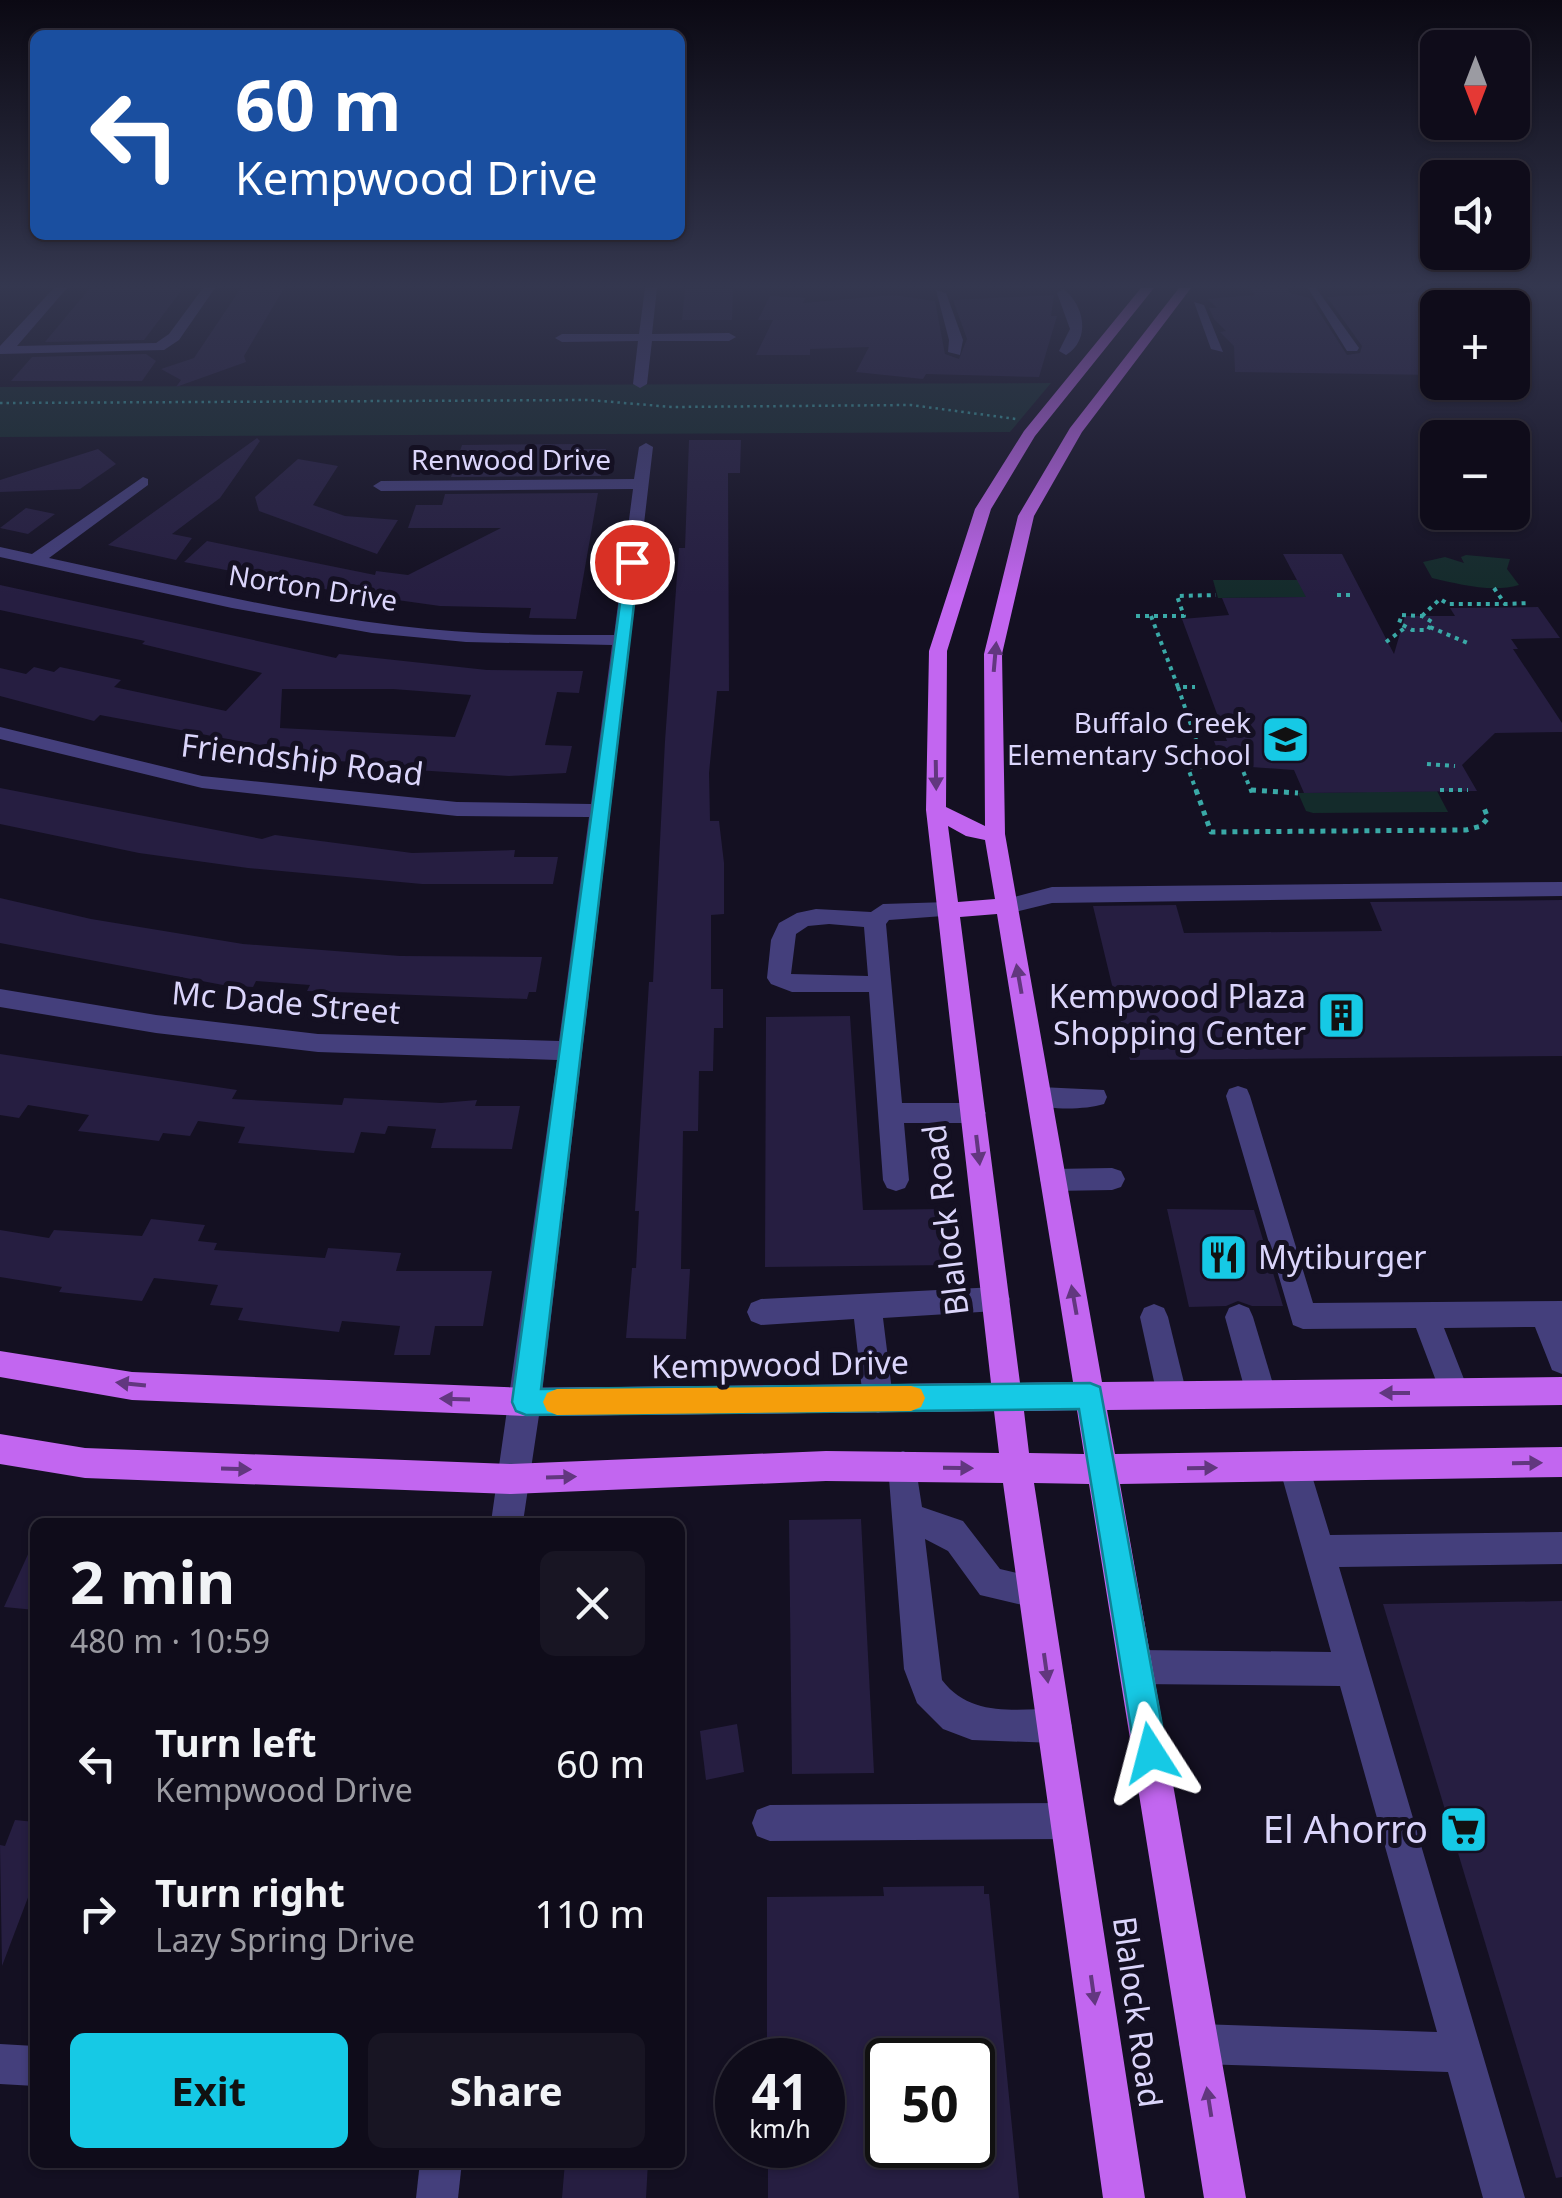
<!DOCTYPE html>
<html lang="en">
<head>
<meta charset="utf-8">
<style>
	:root { --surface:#0f0c1a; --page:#181523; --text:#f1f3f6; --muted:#9b9ba2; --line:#2f2c39; --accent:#16c9e5 }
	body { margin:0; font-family:"Noto Sans",sans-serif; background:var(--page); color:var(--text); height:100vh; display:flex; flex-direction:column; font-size:38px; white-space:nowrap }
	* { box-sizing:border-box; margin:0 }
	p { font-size:32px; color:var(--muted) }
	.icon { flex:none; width:55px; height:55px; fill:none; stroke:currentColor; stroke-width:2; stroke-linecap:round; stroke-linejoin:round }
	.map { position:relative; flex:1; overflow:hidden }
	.drawer { position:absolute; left:30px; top:1518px; width:655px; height:650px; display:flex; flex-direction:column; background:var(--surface); border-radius:15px; box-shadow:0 2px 8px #0004,0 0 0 2px var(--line) }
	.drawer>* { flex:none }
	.guide { position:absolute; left:30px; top:30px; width:655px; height:210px; border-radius:15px; box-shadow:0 2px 8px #0004,0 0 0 2px var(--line); background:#1a4fa0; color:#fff; overflow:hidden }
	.needle { width:65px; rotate:180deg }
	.fabs { position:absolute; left:1420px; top:30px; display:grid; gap:20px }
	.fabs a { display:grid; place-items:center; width:110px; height:110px; border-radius:15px; background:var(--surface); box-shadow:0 2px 8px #0004,0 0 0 2px var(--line); font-size:50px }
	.speed { position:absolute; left:715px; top:2038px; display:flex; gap:20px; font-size:50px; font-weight:700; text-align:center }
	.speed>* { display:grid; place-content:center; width:130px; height:130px; border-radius:50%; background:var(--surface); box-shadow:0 2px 8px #0004,0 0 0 2px var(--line); line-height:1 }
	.speed small { font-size:25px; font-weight:400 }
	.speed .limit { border:5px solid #111; border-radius:15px; background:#fff; color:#111 }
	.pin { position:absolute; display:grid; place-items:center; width:85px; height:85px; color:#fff; margin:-42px; border:5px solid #fff; border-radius:50%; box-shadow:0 2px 10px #0007 }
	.me { position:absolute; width:110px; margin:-55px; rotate:351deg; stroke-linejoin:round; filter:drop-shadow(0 0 8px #0008) }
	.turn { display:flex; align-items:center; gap:35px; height:210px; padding:0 40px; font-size:45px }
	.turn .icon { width:130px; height:130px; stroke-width:2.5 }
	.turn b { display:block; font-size:70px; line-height:85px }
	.round { display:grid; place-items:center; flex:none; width:105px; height:105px; border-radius:15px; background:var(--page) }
	.overview { display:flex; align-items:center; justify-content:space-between; height:170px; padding:0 40px }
	h1 { font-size:60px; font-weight:700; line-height:75px }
	.primary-button { display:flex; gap:20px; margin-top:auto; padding:20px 40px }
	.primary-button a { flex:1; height:115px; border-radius:15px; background:var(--accent); color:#111; font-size:40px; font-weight:700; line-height:115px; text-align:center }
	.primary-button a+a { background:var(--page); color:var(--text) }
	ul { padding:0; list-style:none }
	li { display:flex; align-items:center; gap:30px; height:150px; padding:0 40px }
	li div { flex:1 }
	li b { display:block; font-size:38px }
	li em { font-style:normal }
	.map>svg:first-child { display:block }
	.green { fill:#142b2b }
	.building { fill:#261e41; fill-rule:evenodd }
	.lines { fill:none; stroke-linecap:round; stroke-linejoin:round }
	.path-far2 { stroke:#3aa9a7; stroke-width:2.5; stroke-dasharray:2.5 4; stroke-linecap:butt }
	.path-far1 { stroke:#3aa9a7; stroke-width:4; stroke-dasharray:4 5; stroke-linecap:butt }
	.path { stroke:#3aa9a7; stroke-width:5; stroke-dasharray:5 6; stroke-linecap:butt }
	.minor { fill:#443f7c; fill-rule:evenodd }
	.major { fill:#c266f0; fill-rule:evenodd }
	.oneway { fill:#62377f }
	.route { fill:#16c9e5; stroke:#0e8395; stroke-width:2.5 }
	.slow { fill:#f59e0b }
	.labels { text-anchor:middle; stroke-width:10; stroke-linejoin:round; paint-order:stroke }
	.far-street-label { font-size:28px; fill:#dbd5fb; stroke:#141022 }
	.far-poi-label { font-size:28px; fill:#dbd5fb; stroke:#141022; text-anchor:end }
	.street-label { font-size:32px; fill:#dbd5fb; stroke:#141022 }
	.poi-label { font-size:32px; fill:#dbd5fb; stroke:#141022; text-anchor:end }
	.near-poi-label { font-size:38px; fill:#dbd5fb; stroke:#141022; text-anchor:end }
</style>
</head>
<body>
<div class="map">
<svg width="1562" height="2198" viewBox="0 0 1562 2198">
	<rect width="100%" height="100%" fill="#141022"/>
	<!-- green -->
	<g class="green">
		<polygon points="1051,383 1010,432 0,437 0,387"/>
		<path d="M1466 555 1510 559 1507 569 1519 585C1492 593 1458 584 1432 578L1423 562 1445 557 1464 563 1461 557Z"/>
		<polygon points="1213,580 1318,580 1339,597 1218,598"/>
		<polygon points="1437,791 1448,812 1313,813 1306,811 1298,793"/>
	</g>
	<!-- building -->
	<g class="building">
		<polygon points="90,288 180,288 181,291 144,340 45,342"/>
		<polygon points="241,288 284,288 244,356 246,362 176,387 181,380 161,369 194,358"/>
		<polygon points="1250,288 1287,288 1290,293 1310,298 1347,355 1360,353 1362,346 1327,297 1426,292 1438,306 1438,375 1235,372 1234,346 1220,332 1226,331 1214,319 1209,308 1217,308 1208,299 1254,295"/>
		<polygon points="685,289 733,289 732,320 682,320"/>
		<polygon points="893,295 935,301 945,354 959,359 967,339 953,300 1054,295 1051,316 1057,316 1039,377 926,374 923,379 856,372 869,347 810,349 810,355 756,355 773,320 758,320 770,296 805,298 803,303"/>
		<polygon points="146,354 156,361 142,381 11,381 32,357"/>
		<polygon points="257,438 260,441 220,498 172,534 192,538 176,560 108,545"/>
		<polygon points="689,440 741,440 740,473 728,473 729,691 717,691 709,773 710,821 719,821 724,863 724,914 711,915 711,989 723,989 723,1028 714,1028 713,1071 699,1071 698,1131 683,1131 681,1269 690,1269 686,1339 626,1338 632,1268 636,1268 639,1211 635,1211 649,982 653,982 665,741 679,548 685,548"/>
		<polygon points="579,444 579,449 606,449 601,476 451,477 462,445"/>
		<polygon points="98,449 116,464 80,489 0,492 0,480"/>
		<polygon points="298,459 338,466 313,505 345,516 398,520 377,554 259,511 255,497"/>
		<polygon points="598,493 576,619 529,618 531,608 440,606 340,592 184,562 207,541 375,575 376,571 408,575 501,528 408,528 416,505 442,505 445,494"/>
		<polygon points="26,508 55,514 28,534 0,528"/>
		<polygon points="1283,554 1342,554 1394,654 1405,616 1455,616 1450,608 1538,607 1560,638 1511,639 1518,649 1513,649 1562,723 1562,732 1495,733 1462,765 1477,791 1304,793 1294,770 1223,765 1214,741 1227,741 1182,619 1229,615 1222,598 1306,597"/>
		<path d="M0 585 336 658 339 654 487 670 583 671 579 693 557 692 545 745 572 746 566 773 509 776 400 769 403 762 309 761 260 753 266 746 100 715 94 721 0 696V668L26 674 34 667 54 672 60 667 121 680 114 687 226 711 262 673 142 644 145 641 0 610ZM282 689H393L471 695 455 737 280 728Z"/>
		<polygon points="0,788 262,839 275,835 412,853 515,850 514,857 558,857 553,884 422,884 248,868 139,853 0,824"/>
		<polygon points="0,898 91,919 243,944 400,956 542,957 536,992 529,992 527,999 307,991 310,985 256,981 253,987 223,985 0,943"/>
		<polygon points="1562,900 1562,1056 1130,1060 1093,906 1176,905 1184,933 1382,931 1370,902"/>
		<polygon points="850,1016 863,1210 945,1209 951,1265 765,1267 766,1017"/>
		<polygon points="0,1054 237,1090 232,1099 342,1105 344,1098 441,1103 477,1100 475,1106 520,1106 512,1149 431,1148 436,1129 388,1126 385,1134 361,1132 354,1153 325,1151 238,1143 245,1127 198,1121 190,1136 163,1133 159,1141 78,1131 89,1115 28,1105 19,1118 0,1115"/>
		<polygon points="1167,1209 1254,1210 1283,1306 1252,1306 1238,1301 1226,1306 1189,1307"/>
		<polygon points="151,1219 205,1225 198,1241 217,1243 214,1250 325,1258 328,1248 401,1253 396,1271 492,1271 483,1326 435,1326 430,1355 394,1355 400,1326 342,1321 339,1332 238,1320 243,1308 210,1305 218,1285 154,1278 142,1301 59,1292 62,1287 0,1277 0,1230 49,1238 54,1230 142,1236"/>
		<polygon points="861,1519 874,1773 792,1774 789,1520"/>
		<polygon points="35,1539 35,1610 4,1607"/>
		<polygon points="1562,1601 1562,2177 1556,2178 1383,1604"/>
		<polygon points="737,1724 744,1772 706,1780 700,1731"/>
		<polygon points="15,1820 35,1822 35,1879 2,1966 0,1845 5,1846"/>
		<path d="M984 1886V1894H989L1019 2198H768V2145H822V2060H767V1897L884 1896 883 1887ZM865 2060H972V2145H868Z"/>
		<polygon points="565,2162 648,2162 646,2198 562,2198"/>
	</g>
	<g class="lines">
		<!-- path-far2 -->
		<polyline class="path-far2" points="0,403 589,400 672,407 911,405 1016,419"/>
		<!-- path-far1 -->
		<g class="path-far1">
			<polyline points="1494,588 1505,604 1529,603"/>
			<polyline points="1337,595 1354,595"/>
			<polygon points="1402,615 1422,616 1432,622 1428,630 1412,630 1399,623"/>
			<polyline points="1136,616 1184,616 1177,596 1216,595"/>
			<polyline points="1151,616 1178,687 1195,687"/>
			<polyline points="1422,616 1440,599 1448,604 1505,604"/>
			<polyline points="1430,627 1470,644"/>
			<polyline points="1386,642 1406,627"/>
			<polyline points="1178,687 1205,766 1241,766 1252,793"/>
			<polyline points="1427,764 1455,766"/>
			<polyline points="1440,790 1468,790"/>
			<polyline points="1197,793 1188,768 1205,766"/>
		</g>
		<!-- path -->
		<g class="path">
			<polyline points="1196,790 1211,832 1466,830 1481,826 1488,818 1484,808"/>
			<polyline points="1251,790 1298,793"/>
		</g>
		<!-- minor -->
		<g class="minor">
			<polygon points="54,288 67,288 17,346 156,343 169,334 203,288 215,288 179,340 164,350 0,354 0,346"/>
			<polygon points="645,288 657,288 652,334 729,333 736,337 729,341 652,341 647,384 640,388 633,384 638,341 562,342 555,338 562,334 639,334"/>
			<polygon points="1308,288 1316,288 1359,348 1357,351 1347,351"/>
			<polygon points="1433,288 1443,288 1458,308 1445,308"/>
			<path d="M1063 289C1085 305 1091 340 1066 355L1059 351 1070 329 1057 293Z"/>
			<polygon points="936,290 946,293 963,340 960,355 948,352 949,340"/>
			<polygon points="1194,302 1204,305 1223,352 1211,349"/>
			<path d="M646 443 653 447 541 1402 523 1522H491L557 1060 318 1052 156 1033 0 1007V989L156 1015 318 1034 559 1041 589 817 457 816 202 788 0 739V727L202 776 457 802 591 804 612 645 466 642 372 633 232 608 0 557V547L32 554 143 477 148 479V485L49 558C165 583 282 612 400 626 471 635 542 635 614 635L633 489 381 491 373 486 381 481 634 479 639 447Z"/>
			<polygon points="1562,882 1562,896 1052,903 1007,914 996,906 999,901 1052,887"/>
			<path d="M949 902 960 910 957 915 889 920 886 924 902 1103H973L982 1106 986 1113 982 1120 973 1123H904L909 1180 905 1188 896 1191 887 1188 883 1180 869 992H792L771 984 767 978 771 940 779 923 797 913 816 909 871 912 883 904ZM829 924 864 927 868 976 791 974 796 934 808 926Z"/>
			<polygon points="1238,1086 1247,1089 1250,1096 1313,1303 1562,1301 1562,1374 1552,1370 1535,1327 1444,1328 1469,1392 1464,1402 1454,1406 1444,1402 1416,1328 1303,1329 1293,1325 1226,1096 1229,1089"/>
			<path d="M1040 1087 1104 1090 1107 1097 1104 1104C1084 1110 1051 1110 1031 1104L1028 1097 1031 1090Z"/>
			<polygon points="1112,1168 1121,1171 1125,1179 1121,1187 1112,1190 1053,1191 1044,1188 1040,1180 1044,1172 1053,1169"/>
			<polygon points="996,1287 1006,1290 1010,1299 1006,1308 996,1311 883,1318 893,1399 888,1409 878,1413 868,1409 863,1399 854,1319 761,1325 751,1321 747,1312 751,1303 761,1299"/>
			<polygon points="1154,1304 1164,1308 1168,1317 1187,1395 1182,1405 1172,1409 1162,1405 1157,1395 1140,1317 1144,1308"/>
			<polygon points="1239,1304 1249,1308 1253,1317 1276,1394 1271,1404 1261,1408 1251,1404 1246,1394 1225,1317 1229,1308"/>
			<path d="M903 1451 914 1456 922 1507 963 1521 1000 1569 1047 1580 1051 1592 1047 1604 1035 1608 980 1595 948 1551 925 1539 942 1680C970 1717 1013 1709 1055 1709L1067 1714 1072 1726 1067 1738 1055 1743 972 1740 943 1729 917 1703 904 1669 888 1466 892 1456Z"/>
			<polygon points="1294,1451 1305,1456 1309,1466 1330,1535 1562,1532 1562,1564 1339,1567 1525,2198 1483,2198 1448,2072 1199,2064 1185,2058 1179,2044 1185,2030 1199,2024 1437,2032 1340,1686 1137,1684 1125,1679 1120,1667 1125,1655 1137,1650 1331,1652 1279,1466 1283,1456"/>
			<polygon points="1068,1803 1081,1808 1086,1821 1081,1834 1068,1839 770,1841 757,1836 752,1823 757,1810 770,1805"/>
			<polygon points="0,2044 35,2046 35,2086 0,2084"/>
			<polygon points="420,2162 462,2162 458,2198 416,2198"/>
		</g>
		<!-- major -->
		<path class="major" d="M1141 288H1154L1035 436 991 509 947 651 946 807 985 826 984 654 1018 516 1070 428 1179 288H1191L1082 432 1034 516 1002 654 1005 834 1102 1382 1562 1377V1405L1107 1410 1115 1454 1562 1447V1477L1120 1484 1246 2198H1204L1089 1484 1034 1483 1145 2198H1103L1003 1483 826 1481 511 1494 85 1478 0 1464V1434L85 1448 511 1464 826 1451 999 1453 994 1411 526 1416 132 1400 0 1377V1351L132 1372 526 1388 991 1383 926 810 929 651 975 509 1024 431ZM948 826 966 836 985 840 995 899 958 902ZM997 914 1073 1382 1020 1383 960 917ZM1077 1410 1084 1454 1029 1453 1024 1411Z"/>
	</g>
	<!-- one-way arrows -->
	<defs><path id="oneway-solid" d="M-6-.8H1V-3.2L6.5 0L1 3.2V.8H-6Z" transform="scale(2.5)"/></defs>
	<g class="oneway">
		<use href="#oneway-solid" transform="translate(995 657) rotate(-85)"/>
		<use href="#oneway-solid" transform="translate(936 775) rotate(89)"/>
		<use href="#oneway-solid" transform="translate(1019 979) rotate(-100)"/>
		<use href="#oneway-solid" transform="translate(978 1150) rotate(83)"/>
		<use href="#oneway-solid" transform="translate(1074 1300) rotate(-100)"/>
		<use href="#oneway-solid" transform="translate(131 1384) rotate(-174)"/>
		<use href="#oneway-solid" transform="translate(1395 1393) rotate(180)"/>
		<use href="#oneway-solid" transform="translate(455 1399) rotate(-178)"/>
		<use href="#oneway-solid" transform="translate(1527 1463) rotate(-1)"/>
		<use href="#oneway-solid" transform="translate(958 1468) rotate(1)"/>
		<use href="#oneway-solid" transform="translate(1202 1468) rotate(-1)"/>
		<use href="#oneway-solid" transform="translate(236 1469) rotate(2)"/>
		<use href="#oneway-solid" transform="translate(561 1477) rotate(-2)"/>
		<use href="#oneway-solid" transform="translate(1046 1668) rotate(82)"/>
		<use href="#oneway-solid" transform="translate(1093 1990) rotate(82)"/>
		<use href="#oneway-solid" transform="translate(1209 2102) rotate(-99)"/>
	</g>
	<!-- sky -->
	<linearGradient id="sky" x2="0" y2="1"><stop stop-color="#0b0913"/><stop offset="0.48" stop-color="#34374f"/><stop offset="1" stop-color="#34374f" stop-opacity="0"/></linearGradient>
	<rect width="1562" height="596" fill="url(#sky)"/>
	<!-- route -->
	<polygon class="route" points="626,559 639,562 541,1389 1090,1383 1100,1387 1167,1753 1163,1764 1151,1769 1140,1764 1135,1753 1079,1409 526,1415 516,1411 512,1402"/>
	<!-- slow -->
	<polygon class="slow" points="911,1386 921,1389 925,1398 921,1407 911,1411 557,1415 547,1411 543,1402 547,1393 557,1389"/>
	<!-- icons -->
	<defs>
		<symbol id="school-square" viewBox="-11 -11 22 22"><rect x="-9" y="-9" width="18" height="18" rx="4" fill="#16c9e5" stroke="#141022"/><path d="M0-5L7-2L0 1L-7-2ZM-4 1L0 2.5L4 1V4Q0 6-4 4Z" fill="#111"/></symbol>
		<symbol id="building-square" viewBox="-11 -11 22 22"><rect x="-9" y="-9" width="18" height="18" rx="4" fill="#16c9e5" stroke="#141022"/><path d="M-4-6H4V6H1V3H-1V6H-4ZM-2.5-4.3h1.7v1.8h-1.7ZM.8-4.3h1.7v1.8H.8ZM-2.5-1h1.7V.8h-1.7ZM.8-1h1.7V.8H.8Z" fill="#111"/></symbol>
		<symbol id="restaurant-square" viewBox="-11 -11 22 22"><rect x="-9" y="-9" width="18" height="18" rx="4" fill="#16c9e5" stroke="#141022"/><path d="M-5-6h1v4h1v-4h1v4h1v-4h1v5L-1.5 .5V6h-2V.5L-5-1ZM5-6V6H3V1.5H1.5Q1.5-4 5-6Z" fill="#111"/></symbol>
		<symbol id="supermarket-square" viewBox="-11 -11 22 22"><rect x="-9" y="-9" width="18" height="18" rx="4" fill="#16c9e5" stroke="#141022"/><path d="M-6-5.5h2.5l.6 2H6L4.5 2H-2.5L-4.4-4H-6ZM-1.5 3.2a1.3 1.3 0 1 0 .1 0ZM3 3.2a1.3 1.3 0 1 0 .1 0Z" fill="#111"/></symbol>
	</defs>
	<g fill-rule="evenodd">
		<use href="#school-square" x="1258" y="712" width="55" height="55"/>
		<use href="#building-square" x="1314" y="988" width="55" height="55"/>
		<use href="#restaurant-square" x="1196" y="1230" width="55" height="55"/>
		<use href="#supermarket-square" x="1436" y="1802" width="55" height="55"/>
	</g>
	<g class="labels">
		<!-- far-street labels -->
		<g class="far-street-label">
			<text x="511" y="470">Renwood Drive</text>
			<text transform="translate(313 588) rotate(9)" y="10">Norton Drive</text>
		</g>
		<!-- far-poi labels -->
		<g class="far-poi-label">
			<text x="1251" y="733">Buffalo Creek<tspan x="1251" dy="32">Elementary School</tspan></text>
		</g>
		<!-- street labels -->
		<g class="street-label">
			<text transform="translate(302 760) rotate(7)" y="11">Friendship Road</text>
			<text transform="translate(286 1003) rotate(5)" y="11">Mc Dade Street</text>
			<text transform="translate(946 1220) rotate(-97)" y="11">Blalock Road</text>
			<text transform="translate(780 1365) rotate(-1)" y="11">Kempwood Drive</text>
			<text transform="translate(1137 2012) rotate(82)" y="11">Blalock Road</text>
		</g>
		<!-- poi labels -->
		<g class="poi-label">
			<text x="1306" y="1008">Kempwood Plaza<tspan x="1306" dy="37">Shopping Center</tspan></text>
			<text x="1258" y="1269" text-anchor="start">Mytiburger</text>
		</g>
		<!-- near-poi labels -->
		<g class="near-poi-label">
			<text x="1428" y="1843">El Ahorro</text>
		</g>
	</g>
</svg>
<div class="fabs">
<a><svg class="needle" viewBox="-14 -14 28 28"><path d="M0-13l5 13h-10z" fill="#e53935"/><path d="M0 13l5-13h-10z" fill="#9b9ba2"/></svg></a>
<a><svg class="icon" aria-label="sound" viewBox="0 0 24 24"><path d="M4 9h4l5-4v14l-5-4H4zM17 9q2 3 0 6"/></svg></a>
<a>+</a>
<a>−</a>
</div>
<div class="speed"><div>41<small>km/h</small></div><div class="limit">50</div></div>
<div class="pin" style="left:632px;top:562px;background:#d93025"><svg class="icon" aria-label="arrive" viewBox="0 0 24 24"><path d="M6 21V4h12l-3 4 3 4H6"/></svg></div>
<svg class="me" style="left:1151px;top:1753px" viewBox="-20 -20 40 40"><path d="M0-17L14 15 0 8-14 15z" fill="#16c9e5" stroke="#fff" stroke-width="4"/></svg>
<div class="guide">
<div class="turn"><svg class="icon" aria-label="left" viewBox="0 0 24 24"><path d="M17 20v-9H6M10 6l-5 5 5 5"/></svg><div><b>60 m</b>Kempwood Drive</div></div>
</div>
<section class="drawer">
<div class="overview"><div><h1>2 min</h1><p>480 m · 10:59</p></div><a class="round"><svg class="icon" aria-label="close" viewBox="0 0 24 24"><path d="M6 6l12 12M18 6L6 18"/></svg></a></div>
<ul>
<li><svg class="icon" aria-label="left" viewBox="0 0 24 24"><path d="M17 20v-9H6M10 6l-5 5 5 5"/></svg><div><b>Turn left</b><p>Kempwood Drive</p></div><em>60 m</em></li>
<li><svg class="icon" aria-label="right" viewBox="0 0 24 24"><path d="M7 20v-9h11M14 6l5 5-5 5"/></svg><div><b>Turn right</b><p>Lazy Spring Drive</p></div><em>110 m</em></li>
</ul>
<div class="primary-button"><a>Exit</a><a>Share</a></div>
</section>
</div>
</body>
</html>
